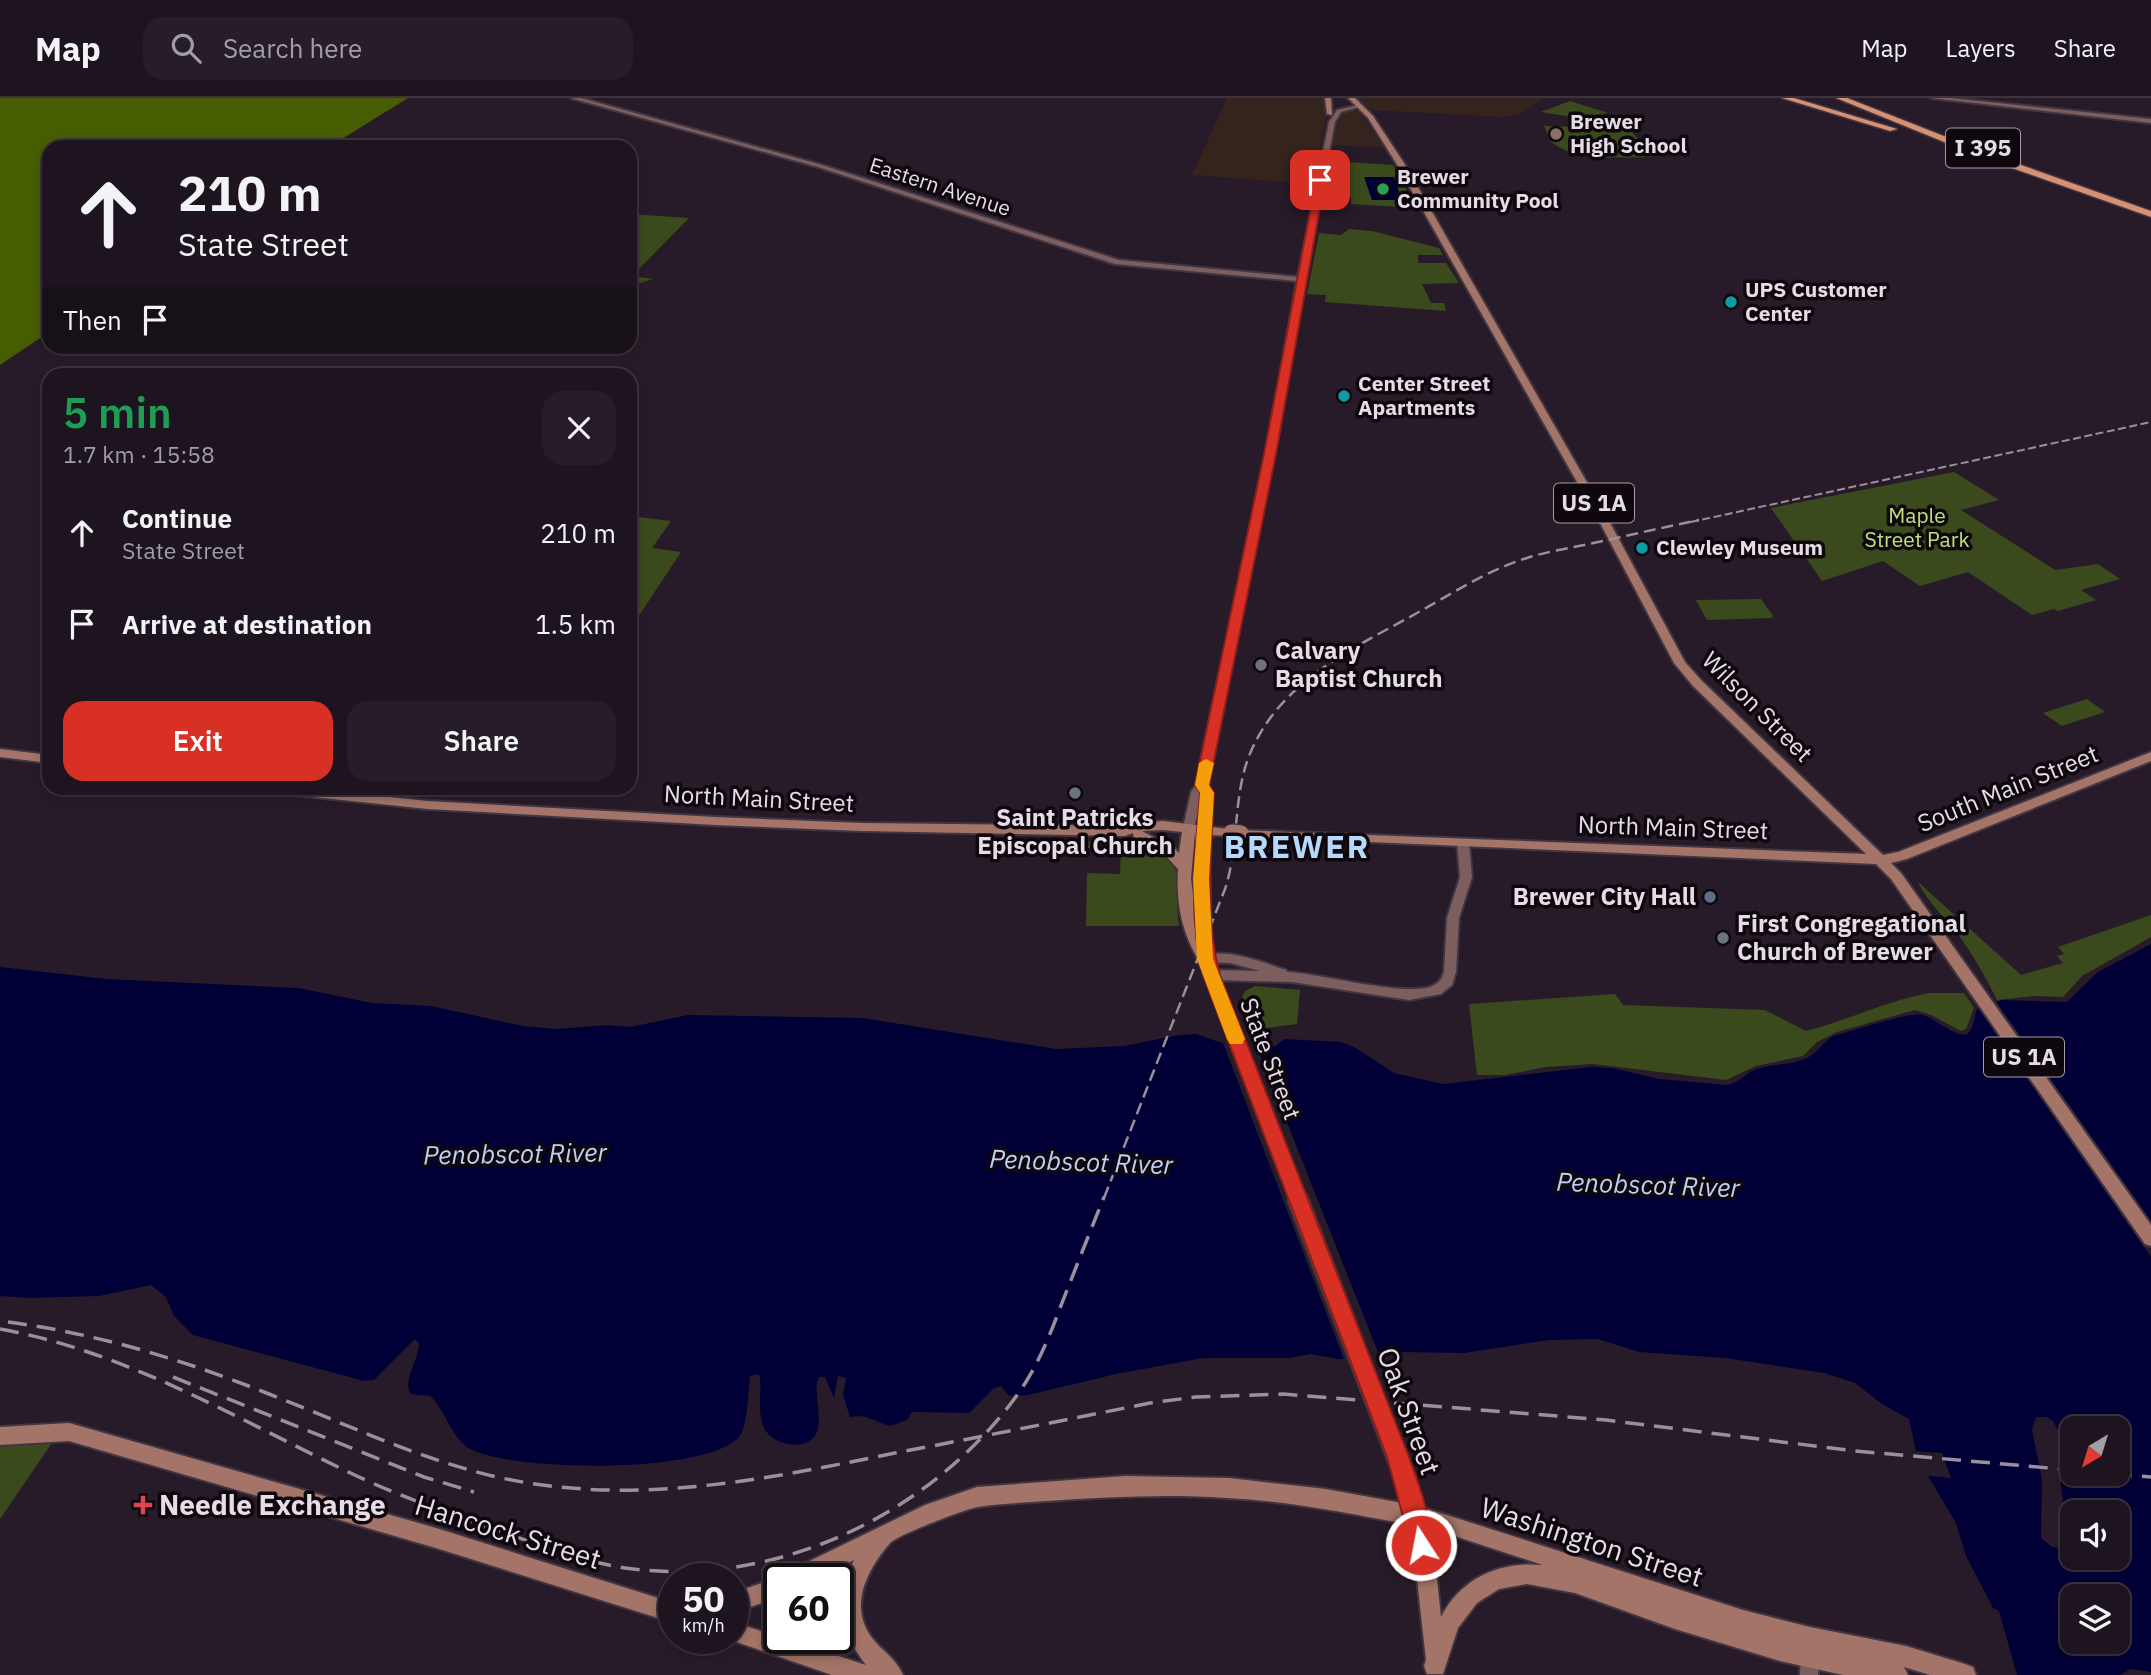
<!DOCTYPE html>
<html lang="en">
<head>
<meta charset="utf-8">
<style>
	:root { --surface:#1e141f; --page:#261d28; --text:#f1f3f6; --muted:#a19ea4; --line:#3c333d; --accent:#d93025 }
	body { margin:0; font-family:"IBM Plex Sans",sans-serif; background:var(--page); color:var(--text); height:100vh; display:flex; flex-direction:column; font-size:26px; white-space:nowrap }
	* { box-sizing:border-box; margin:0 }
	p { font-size:23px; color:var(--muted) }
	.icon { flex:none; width:38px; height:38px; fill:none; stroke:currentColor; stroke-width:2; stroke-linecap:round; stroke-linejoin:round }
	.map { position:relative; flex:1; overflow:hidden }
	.drawer { position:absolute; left:42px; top:270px; width:595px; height:427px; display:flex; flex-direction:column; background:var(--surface); border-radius:21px; box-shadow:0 4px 10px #0003,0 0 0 2px var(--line) }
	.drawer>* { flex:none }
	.hud { position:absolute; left:42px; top:42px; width:595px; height:214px; border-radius:21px; box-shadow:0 4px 10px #0003,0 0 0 2px var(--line); background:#1e141f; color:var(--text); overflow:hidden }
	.needle { width:46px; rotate:218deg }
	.buttons { position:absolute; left:2060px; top:1318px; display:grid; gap:14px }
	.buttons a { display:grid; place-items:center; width:70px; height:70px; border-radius:14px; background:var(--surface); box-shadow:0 4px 10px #0003,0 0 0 2px var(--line); font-size:35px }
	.speed { position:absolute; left:658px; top:1465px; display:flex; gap:14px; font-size:35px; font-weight:700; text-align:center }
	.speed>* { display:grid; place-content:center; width:91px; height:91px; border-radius:50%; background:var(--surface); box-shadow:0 4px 10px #0003,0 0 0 2px var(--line); line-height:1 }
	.speed small { font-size:18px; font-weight:400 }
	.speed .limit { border:4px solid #111; border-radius:10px; background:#fff; color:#111 }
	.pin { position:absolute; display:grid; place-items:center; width:60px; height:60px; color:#fff; margin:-30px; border-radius:14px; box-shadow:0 4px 10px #0006 }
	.me { position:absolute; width:77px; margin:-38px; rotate:349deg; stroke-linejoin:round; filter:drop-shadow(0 0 5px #0008) }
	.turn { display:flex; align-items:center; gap:24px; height:147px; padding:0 21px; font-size:32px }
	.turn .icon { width:91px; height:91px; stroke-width:2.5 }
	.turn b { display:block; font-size:49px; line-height:60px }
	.then { display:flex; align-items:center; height:66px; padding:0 21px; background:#0003; gap:14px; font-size:26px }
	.round { display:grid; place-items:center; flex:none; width:74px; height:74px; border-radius:21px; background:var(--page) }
	.head { display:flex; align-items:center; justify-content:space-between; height:119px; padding:0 21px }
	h1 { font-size:42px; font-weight:600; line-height:52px; color:#1e9e55 }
	.cta { display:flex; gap:14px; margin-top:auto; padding:14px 21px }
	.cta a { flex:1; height:80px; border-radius:21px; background:var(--accent); color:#fff; font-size:28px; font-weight:600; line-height:80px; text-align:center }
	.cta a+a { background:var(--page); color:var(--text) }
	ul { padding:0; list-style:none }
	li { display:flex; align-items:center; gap:21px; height:91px; padding:0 21px }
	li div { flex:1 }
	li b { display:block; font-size:26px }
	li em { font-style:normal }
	header { display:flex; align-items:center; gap:42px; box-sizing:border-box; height:98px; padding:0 35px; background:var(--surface); border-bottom:2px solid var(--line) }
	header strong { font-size:33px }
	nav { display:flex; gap:38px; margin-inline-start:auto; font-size:24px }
	.search { width:490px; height:63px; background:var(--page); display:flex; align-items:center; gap:18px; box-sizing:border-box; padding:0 24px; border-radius:21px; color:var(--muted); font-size:26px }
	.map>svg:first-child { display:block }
	.commercial { fill:#35231d }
	.green { fill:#3b4a1c }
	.forest { fill:#475d01 }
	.water { fill:#000037; fill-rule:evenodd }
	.pier { fill:#281b29 }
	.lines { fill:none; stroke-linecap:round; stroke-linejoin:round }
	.secondary-casing { stroke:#403540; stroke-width:4 }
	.primary-casing { stroke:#403540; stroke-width:4 }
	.highway-casing { stroke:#403540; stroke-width:3 }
	.secondary { fill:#7d5e5f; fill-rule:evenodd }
	.primary { fill:#a37467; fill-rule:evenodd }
	.highway { fill:#d69171; fill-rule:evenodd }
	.rail-far2 { stroke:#9a8f9a; stroke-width:2; stroke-dasharray:8 3.5; stroke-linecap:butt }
	.rail-far1 { stroke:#9a8f9a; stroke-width:2.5; stroke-dasharray:12 6; stroke-linecap:butt }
	.rail { stroke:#9a8f9a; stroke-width:3.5; stroke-dasharray:19 10; stroke-linecap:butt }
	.primary-bridge-far1-casing { stroke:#403540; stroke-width:18; stroke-linecap:butt }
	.primary-bridge-casing { stroke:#403540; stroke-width:23; stroke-linecap:butt }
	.primary-bridge-far1 { stroke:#a37467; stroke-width:15 }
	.primary-bridge { stroke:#a37467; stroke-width:19 }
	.route { fill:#d93025; stroke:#8d1f18; stroke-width:2 }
	.slow { fill:#f59e0b }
	.education-dot { fill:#8d6e63; stroke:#0e080e; stroke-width:2.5 }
	.leisure-dot { fill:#2e9e5b; stroke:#0e080e; stroke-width:2.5 }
	.culture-dot { fill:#0f9aa8; stroke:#0e080e; stroke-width:2.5 }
	.worship-dot { fill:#6b7280; stroke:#0e080e; stroke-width:2.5 }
	.service-dot { fill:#5c6f8a; stroke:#0e080e; stroke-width:2.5 }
	.health-dot { fill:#e0444e; stroke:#0e080e; stroke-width:2.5 }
	.labels { text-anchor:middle; stroke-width:7; stroke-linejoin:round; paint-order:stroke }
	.far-poi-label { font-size:21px; font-weight:bold; fill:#e5dce5; stroke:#0e080e; text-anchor:start }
	.far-street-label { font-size:21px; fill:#e5dce5; stroke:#0e080e }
	.far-park-label { font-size:21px; fill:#bee176; stroke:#0e080e }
	.shield { fill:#0e080e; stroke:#a49ca4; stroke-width:2 }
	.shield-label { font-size:23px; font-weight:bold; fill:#e5dce5 }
	.poi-label { font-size:24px; font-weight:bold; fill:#e5dce5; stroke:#0e080e; text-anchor:start }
	.street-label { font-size:24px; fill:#e5dce5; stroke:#0e080e }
	.water-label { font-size:26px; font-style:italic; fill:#bdd1f6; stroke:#0e080e }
	.near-street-label { font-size:28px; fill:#e5dce5; stroke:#0e080e }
	.near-poi-label { font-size:28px; font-weight:bold; fill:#e5dce5; stroke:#0e080e; text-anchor:start }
	.district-label { font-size:32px; font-weight:bold; letter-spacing:2px; fill:#b4d9fa; stroke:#0e080e }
</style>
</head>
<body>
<header>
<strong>Map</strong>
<div class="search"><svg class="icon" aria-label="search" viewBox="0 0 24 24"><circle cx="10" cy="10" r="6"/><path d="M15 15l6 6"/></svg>Search here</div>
<nav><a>Map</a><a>Layers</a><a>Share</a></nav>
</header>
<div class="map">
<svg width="2151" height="1577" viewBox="0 0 2151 1577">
	<rect width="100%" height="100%" fill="#281b29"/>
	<!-- commercial -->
	<g class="commercial">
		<polygon points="1227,0 1324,0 1327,15 1313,86 1192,77"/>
		<polygon points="1356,0 1544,0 1517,17 1501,19 1372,12"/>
		<polygon points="1347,12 1359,14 1385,50 1332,47 1337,26 1341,15"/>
	</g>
	<!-- green -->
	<g class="green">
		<polygon points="1570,3 1608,15 1578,20 1541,14"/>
		<path d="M1544 28 1629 31 1654 59C1628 59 1570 64 1551 43 1548 39 1546 32 1544 28Z"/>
		<polygon points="1332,63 1393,67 1417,110 1351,106 1351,99 1326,97"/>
		<polygon points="630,116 689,120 632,178 653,181 630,188"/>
		<polygon points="1349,131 1372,133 1439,150 1443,157 1418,157 1418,165 1446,165 1459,185 1422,186 1431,205 1444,205 1446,213 1325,204 1326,197 1307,196 1319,135 1341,137"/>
		<polygon points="1954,374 1999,402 1961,412 2055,472 2098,466 2120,481 2081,492 2096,502 2058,513 2054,511 2032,517 1968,474 1920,488 1883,463 1822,483 1771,410"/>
		<polygon points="630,418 671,423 652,450 681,454 630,531"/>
		<polygon points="1761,501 1773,518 1772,520 1707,522 1696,502"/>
		<polygon points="2087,601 2105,614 2062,628 2043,615"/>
		<path d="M1089 743C1112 745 1170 744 1176 774 1179 792 1176 810 1179 828H1086L1087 775 1120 776 1121 752 1088 750Z"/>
		<path d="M1918 784 2021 877 2063 865 2057 858 2064 856 2058 849 2151 817V839L2082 878 2063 899 2034 898 1997 902C1986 879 1973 857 1958 836 1944 818 1928 805 1918 784Z"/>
		<polygon points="1255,888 1300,892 1297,926 1252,932 1241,902 1245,893"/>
		<path d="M1929 895H1964L1974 910 1966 931 1961 933 1931 917 1915 912 1837 934 1817 944 1803 958 1756 968 1726 982 1593 966 1546 969 1505 977H1477L1469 906 1615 896 1623 907 1765 912 1806 933C1849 922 1886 903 1929 895Z"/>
		<polygon points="56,1339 0,1421 0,1343"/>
	</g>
	<!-- forest -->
	<polygon class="forest" points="0,0 408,0 329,49 49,49 49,234 0,267"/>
	<!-- water -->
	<g class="water">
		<polygon points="1364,79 1394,79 1402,102 1372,102"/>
		<path d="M2151 846V1574L2131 1571 2120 1577H2017L1999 1513 1993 1510 1966 1458 1956 1425 1928 1378 1951 1380 1942 1355 1916 1353 1909 1321 1882 1306 1855 1285 1824 1275 1725 1260 1639 1254 1598 1241 1549 1242 1464 1255 1400 1254 1381 1259 1338 1261 1311 1256 1289 1260H1203L1116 1276 1028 1297 1009 1298 1001 1288 994 1290 969 1315 912 1314 907 1322 890 1328 863 1318 850 1319 843 1297 846 1280 838 1278 834 1300 825 1279H819C812 1296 823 1315 817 1333 810 1355 772 1348 764 1330 756 1311 763 1294 759 1276L750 1278C748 1293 748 1324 741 1336 717 1377 505 1375 467 1349 450 1336 445 1312 430 1298L410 1296C403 1280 419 1262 419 1245L415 1241 374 1282 364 1283 193 1237 174 1218 166 1199 151 1187 99 1198 29 1200 0 1198V869L107 881 298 890 372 905 431 908 523 928 556 931 608 927 630 929 688 917 863 920 1056 951 1124 948 1179 937 1196 936 1251 955 1271 951 1285 941 1341 944 1356 950 1394 975 1443 986 1591 969 1612 970 1659 981 1727 987C1740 985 1746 974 1757 971 1773 966 1792 967 1807 960 1817 955 1823 944 1833 938 1850 934 1910 913 1923 917 1934 920 1958 941 1967 936 1974 932 1974 918 1977 911L2002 902 2067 904 2098 874ZM2036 1319H2047L2053 1323 2060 1336 2061 1387 2068 1439 2060 1450 2052 1449 2041 1440 2042 1381 2032 1332ZM2072 1330H2118V1376H2072ZM2072 1414H2118V1460H2072ZM2072 1498H2118V1544H2072Z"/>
	</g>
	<!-- pier -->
	<g class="pier">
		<polygon points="1994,901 2151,1123 2151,1159 1977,908"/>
		<polygon points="1222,942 1258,951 1381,1262 1345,1264"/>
	</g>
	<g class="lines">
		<defs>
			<g id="secondary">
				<polygon points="571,0 581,0 822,67 1119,162 1298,179 1329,24 1337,12 1359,7 1359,9 1341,14 1335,24 1308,163 1274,356 1208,687 1213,695 1206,736 1198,736 1196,733 1199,710 1193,733 1189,734 1183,730 1191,694 1196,687 1266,356 1297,183 1115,166 818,69"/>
				<polygon points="1931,0 1950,0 2151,21 2151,25"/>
				<path d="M1463 741 1469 745 1472 779 1459 820 1456 874 1452 887 1441 896 1409 902 1292 884 1211 882 1206 880 1205 877 1206 874 1211 872 1260 873 1230 865 1200 864 1199 861 1200 858C1229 850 1258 863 1286 872L1287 874C1319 875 1412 901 1434 887 1440 884 1442 880 1444 874L1447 820 1460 779 1457 745Z"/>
				<polygon points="1810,1544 1817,1546 1819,1553 1818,1577 1800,1577 1801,1553 1803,1546"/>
			</g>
			<g id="primary">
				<polygon points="1325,0 1331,0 1332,17 1327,16"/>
				<path d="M1348 0H1355L1373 18 1404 65 1608 421 1685 564 1701 582 1883 757 1898 754 2151 654V663L1907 761 1891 765 1901 775 2151 1127V1148L2145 1146 1891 781 1876 766 1209 737 1211 859 1297 1078 1295 1083 1289 1085 1283 1083 1281 1078 1198 861C1181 833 1176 803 1178 771L1164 756 1134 740 1133 735 1125 738 862 733 715 727 428 711 265 694 258 690H301L428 703 715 719 862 725 1125 728 1137 725 1163 723 1236 732 1866 756 1693 588 1674 565 1598 421 1396 65 1368 20ZM1163 732 1182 734 1179 755 1174 750 1142 733ZM1195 735 1196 822 1191 780Z"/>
				<polygon points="0,651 49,657 49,665 0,659"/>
				<polygon points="69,1325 436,1430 674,1505 674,1525 436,1450 69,1343 0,1347 0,1329"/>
				<path d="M1125 1378 1229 1380 1326 1391 1402 1405 1398 1388 1401 1381 1408 1378 1415 1381 1422 1409 1743 1512 1810 1529 1906 1548 1965 1566 1973 1569 1976 1577H1930L1904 1569 1908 1577H1843L1780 1563 1675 1531 1575 1495 1527 1486 1499 1491 1477 1505 1458 1530 1443 1576H1427L1424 1568 1426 1562 1417 1481 1406 1426C1347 1415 1287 1403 1227 1400 1167 1396 1107 1399 1047 1403 1024 1405 1000 1405 978 1409 965 1411 898 1437 890 1445 874 1464 860 1486 861 1511 864 1547 893 1552 903 1577H832L725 1540H733V1524L866 1567C840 1534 833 1499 854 1462L817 1480H786L789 1473 925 1407 977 1389ZM1427 1430 1433 1431 1543 1467C1500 1463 1461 1480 1441 1519L1437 1481Z"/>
				<polygon points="779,1479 783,1480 779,1480 779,1499 733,1515 733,1495"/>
			</g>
			<g id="highway">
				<polygon points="1782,0 1794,0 1897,31 1890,33"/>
				<polygon points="1836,0 1847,0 1987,55 2151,113 2151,119 1981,59"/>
			</g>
		</defs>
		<!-- secondary casing -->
		<use href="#secondary" class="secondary-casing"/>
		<!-- primary casing -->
		<use href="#primary" class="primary-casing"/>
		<!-- highway casing -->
		<use href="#highway" class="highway-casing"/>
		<!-- secondary -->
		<use href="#secondary" class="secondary"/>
		<!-- primary -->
		<use href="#primary" class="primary"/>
		<!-- highway -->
		<use href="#highway" class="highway"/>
		<!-- rail-far2 -->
		<polyline class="rail-far2" points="1691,424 2151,324"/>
		<!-- rail-far1 -->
		<path class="rail-far1" d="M1104 1100 1225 791C1240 746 1232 694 1252 651 1284 581 1354 550 1417 515 1453 495 1488 472 1527 460 1545 454 1565 451 1584 447 1622 439 1660 430 1699 422"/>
		<!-- rail -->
		<g class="rail">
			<path d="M8 1224C99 1236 184 1262 269 1296 344 1325 418 1361 497 1379 631 1409 763 1382 895 1355 980 1339 1065 1322 1150 1305L1196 1299 1283 1296 1606 1322 1855 1353 2072 1372"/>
			<path d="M0 1231C129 1254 242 1324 359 1379 404 1400 451 1416 497 1432 542 1448 585 1465 633 1471 782 1489 938 1412 1022 1290 1040 1263 1051 1234 1062 1205 1076 1169 1090 1134 1104 1099"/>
			<polyline points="173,1279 424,1379 474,1394"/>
			<polyline points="2113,1376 2151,1379"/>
		</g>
		<defs>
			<g id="primary-bridge-far1">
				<polyline points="1231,734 1241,735"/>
				<polyline points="1289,1078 1298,1100"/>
			</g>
			<polyline id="primary-bridge" points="1297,1099 1408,1388"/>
		</defs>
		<!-- primary-bridge-far1 casing -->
		<use href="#primary-bridge-far1" class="primary-bridge-far1-casing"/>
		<!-- primary-bridge casing -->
		<use href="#primary-bridge" class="primary-bridge-casing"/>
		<!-- primary-bridge-far1 -->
		<use href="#primary-bridge-far1" class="primary-bridge-far1"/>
		<!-- primary-bridge -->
		<use href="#primary-bridge" class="primary-bridge"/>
	</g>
	<!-- route -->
	<path class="route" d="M1320 80 1325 82 1276 356 1209 687 1214 695C1211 756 1204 818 1220 877L1409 1359C1417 1382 1438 1434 1429 1456L1421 1459 1413 1456 1387 1359 1203 877C1188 818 1195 756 1200 695L1195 687 1264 356 1316 82Z"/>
	<!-- slow -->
	<polygon class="slow" points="1206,661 1214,665 1209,687 1214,695 1209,781 1213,861 1245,941 1242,946 1230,946 1227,941 1197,861 1193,781 1200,695 1195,687 1199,665"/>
	<!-- markers -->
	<circle class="education-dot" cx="1556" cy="36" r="7"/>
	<circle class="leisure-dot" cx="1383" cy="91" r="7"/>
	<g class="culture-dot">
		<circle cx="1731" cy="204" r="7"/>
		<circle cx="1344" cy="298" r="7"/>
		<circle cx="1642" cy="450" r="7"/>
	</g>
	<g class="worship-dot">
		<circle cx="1261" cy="567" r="7"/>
		<circle cx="1075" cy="695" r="7"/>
		<circle cx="1723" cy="840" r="7"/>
	</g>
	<circle class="service-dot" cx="1710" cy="799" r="7"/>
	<path class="health-dot" d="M139.5 1396.5h7v7h7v7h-7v7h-7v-7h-7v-7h7z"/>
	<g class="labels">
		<!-- far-poi labels -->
		<g class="far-poi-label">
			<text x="1570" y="31">Brewer<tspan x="1570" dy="24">High School</tspan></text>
			<text x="1397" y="86">Brewer<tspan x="1397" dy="24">Community Pool</tspan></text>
			<text x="1745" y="199">UPS Customer<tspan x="1745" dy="24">Center</tspan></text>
			<text x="1358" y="293">Center Street<tspan x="1358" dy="24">Apartments</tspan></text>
			<text x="1656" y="457">Clewley Museum</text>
		</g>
		<!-- far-street labels -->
		<g class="far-street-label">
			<text transform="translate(940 89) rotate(18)" y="7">Eastern Avenue</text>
		</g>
		<!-- far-park labels -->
		<g class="far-park-label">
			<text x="1917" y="425">Maple<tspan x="1917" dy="24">Street Park</tspan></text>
		</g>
		<!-- shield labels -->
		<g class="shield">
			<rect x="1946" y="30.5" width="74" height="39" rx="5"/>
			<rect x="1554" y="385.5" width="80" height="39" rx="5"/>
			<rect x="1984" y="939.5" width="80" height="39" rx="5"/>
		</g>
		<g class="shield-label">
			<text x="1983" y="58">I 395</text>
			<text x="1594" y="413">US 1A</text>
			<text x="2024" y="967">US 1A</text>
		</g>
		<!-- poi labels -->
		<g class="poi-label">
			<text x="1275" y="561">Calvary<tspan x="1275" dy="28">Baptist Church</tspan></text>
			<text x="1075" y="728" text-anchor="middle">Saint Patricks<tspan x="1075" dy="28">Episcopal Church</tspan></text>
			<text x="1696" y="807" text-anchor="end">Brewer City Hall</text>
			<text x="1737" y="834">First Congregational<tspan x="1737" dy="28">Church of Brewer</tspan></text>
		</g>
		<!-- street labels -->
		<g class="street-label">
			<text transform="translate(1757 609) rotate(45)" y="8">Wilson Street</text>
			<text transform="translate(2008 691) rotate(-22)" y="8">South Main Street</text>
			<text transform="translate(759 701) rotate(3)" y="8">North Main Street</text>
			<text transform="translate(1673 730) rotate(2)" y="8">North Main Street</text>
			<text transform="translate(1270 961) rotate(69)" y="8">State Street</text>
		</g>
		<!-- water labels -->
		<g class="water-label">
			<text transform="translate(515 1056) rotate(-1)" y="9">Penobscot River</text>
			<text transform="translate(1081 1064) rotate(2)" y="9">Penobscot River</text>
			<text transform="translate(1648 1087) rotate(2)" y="9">Penobscot River</text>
		</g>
		<!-- near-street labels -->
		<g class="near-street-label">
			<text transform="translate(1409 1313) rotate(70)" y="10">Oak Street</text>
			<text transform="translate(508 1434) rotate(17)" y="10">Hancock Street</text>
			<text transform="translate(1592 1444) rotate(18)" y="10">Washington Street</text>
		</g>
		<!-- near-poi labels -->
		<g class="near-poi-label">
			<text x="159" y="1417">Needle Exchange</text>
		</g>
		<!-- district labels -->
		<g class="district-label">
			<text x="1297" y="760">BREWER</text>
		</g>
	</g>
</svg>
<div class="buttons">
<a><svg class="needle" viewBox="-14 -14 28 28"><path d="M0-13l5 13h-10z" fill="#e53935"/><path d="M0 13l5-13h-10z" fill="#a19ea4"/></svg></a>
<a><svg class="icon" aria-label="sound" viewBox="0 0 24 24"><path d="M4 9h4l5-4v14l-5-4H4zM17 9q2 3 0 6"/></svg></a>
<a><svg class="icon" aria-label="layers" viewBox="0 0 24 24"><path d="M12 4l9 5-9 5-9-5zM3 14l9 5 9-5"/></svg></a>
</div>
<div class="speed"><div>50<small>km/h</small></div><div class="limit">60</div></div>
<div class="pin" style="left:1320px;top:82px;background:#d93025"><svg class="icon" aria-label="arrive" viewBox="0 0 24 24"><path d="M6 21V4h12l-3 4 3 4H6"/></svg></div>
<svg class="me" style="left:1421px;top:1447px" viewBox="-20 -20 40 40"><circle r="17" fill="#d93025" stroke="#fff" stroke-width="3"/><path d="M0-11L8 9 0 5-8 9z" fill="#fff"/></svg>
<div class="hud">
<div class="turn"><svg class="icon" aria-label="ahead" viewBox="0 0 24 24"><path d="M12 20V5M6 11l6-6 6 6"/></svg><div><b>210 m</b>State Street</div></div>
<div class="then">Then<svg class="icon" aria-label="arrive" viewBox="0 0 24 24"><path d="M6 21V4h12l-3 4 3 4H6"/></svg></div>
</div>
<section class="drawer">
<div class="head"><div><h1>5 min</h1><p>1.7 km · 15:58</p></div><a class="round"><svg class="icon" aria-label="close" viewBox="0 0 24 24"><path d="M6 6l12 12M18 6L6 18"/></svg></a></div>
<ul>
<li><svg class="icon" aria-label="ahead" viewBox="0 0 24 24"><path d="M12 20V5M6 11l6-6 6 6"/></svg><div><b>Continue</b><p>State Street</p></div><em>210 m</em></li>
<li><svg class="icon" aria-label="arrive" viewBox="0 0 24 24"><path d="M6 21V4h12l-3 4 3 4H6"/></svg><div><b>Arrive at destination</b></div><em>1.5 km</em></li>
</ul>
<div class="cta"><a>Exit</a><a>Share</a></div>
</section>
</div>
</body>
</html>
